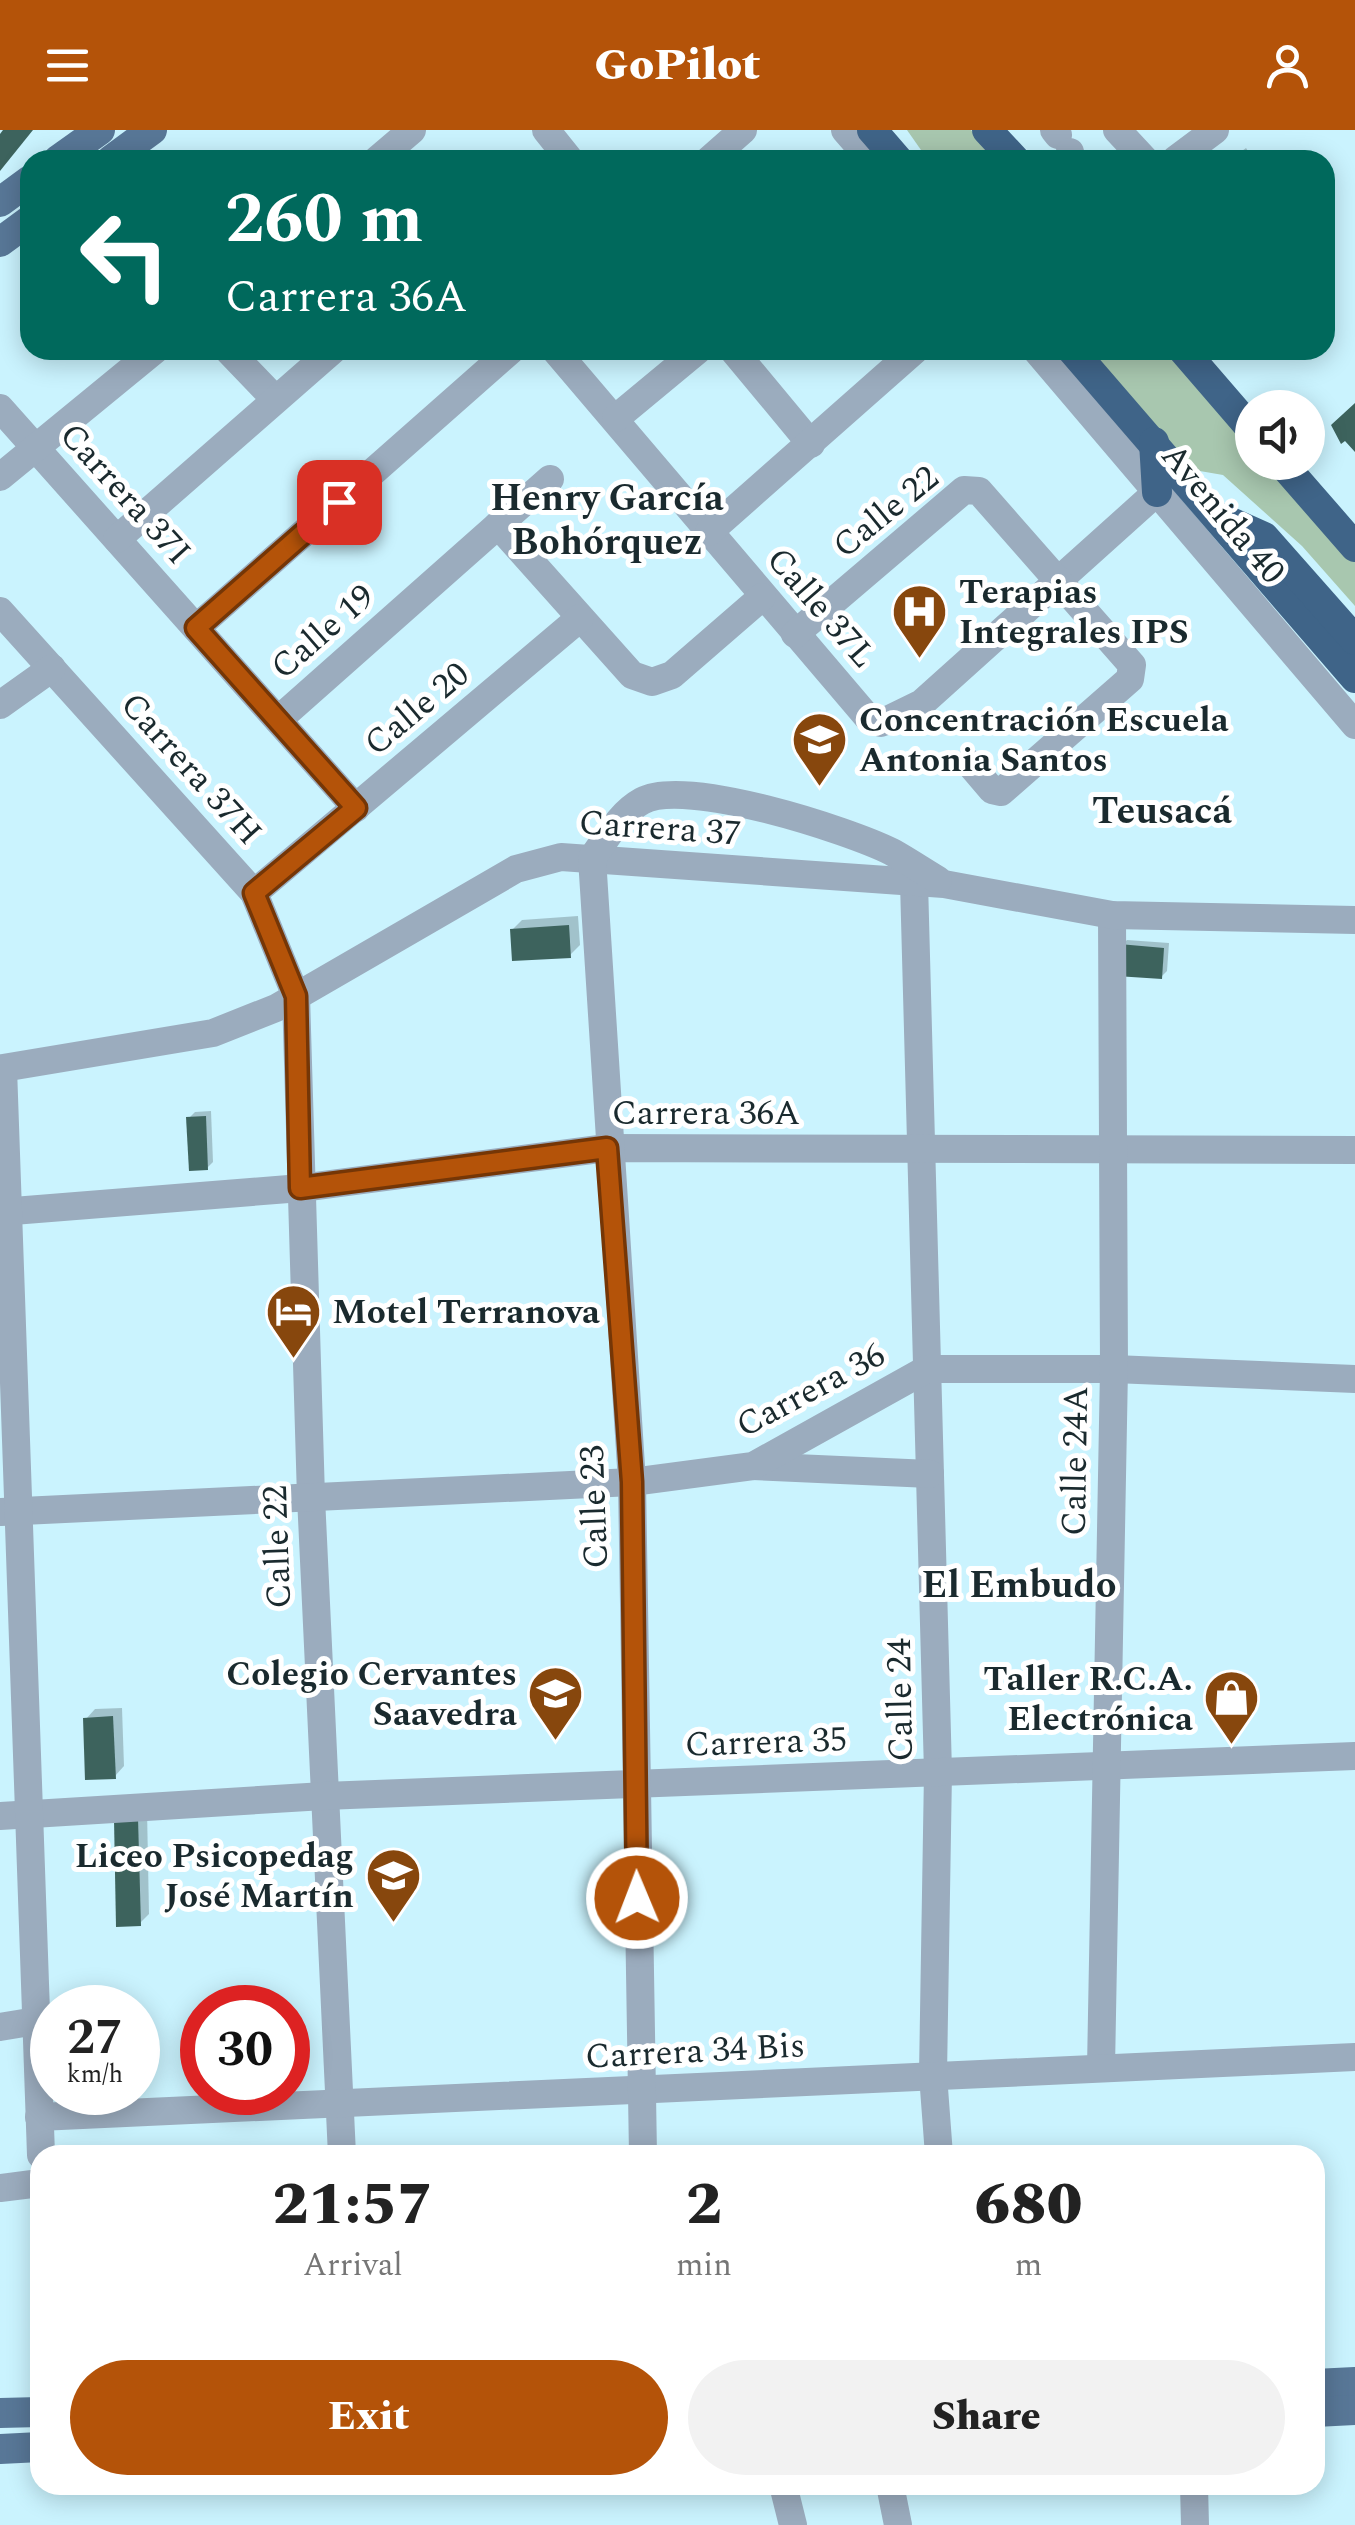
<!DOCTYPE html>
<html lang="en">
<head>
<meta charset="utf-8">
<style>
	:root { --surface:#fff; --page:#f2f2f2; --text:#222; --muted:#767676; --accent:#b45309 }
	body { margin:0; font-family:Spectral,serif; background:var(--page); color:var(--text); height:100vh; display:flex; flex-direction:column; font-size:38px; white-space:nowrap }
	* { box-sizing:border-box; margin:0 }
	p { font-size:32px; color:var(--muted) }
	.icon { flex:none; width:55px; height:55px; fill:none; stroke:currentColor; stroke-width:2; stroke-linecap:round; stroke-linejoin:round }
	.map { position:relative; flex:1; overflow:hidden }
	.panel { position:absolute; left:30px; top:2015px; width:1295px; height:350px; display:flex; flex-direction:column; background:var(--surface); border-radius:30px; box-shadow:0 5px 25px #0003 }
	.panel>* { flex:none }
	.top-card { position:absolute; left:20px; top:20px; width:1315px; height:210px; border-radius:30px; box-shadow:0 5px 25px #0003; background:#00695c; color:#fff; overflow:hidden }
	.fabs { position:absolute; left:1235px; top:260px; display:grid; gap:20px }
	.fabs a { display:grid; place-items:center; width:90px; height:90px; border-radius:50%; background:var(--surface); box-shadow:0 5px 25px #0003; font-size:50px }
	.speed { position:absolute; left:30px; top:1855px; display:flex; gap:20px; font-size:50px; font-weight:700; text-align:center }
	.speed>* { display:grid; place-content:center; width:130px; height:130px; border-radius:50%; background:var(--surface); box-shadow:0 5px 25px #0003; line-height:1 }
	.speed small { font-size:25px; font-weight:400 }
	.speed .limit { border:15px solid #d22; background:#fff; color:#111 }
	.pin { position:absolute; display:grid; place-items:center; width:85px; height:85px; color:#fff; margin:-42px; border-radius:20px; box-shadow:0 5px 15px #0006 }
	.me { position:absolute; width:110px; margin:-55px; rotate:359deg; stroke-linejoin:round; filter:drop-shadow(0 0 8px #0008) }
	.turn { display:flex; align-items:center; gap:35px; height:210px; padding:0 40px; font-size:45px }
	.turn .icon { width:130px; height:130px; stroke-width:2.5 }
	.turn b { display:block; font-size:70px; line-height:85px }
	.eta { display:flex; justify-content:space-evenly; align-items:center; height:170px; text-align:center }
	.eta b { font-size:60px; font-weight:800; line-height:70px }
	.action { display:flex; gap:20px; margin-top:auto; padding:20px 40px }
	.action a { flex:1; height:115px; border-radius:60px; background:var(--accent); color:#fff; font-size:40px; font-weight:800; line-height:115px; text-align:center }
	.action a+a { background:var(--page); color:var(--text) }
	header { display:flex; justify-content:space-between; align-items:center; height:130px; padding:0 40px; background:var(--accent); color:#fff; font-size:45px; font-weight:800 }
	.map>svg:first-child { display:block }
	.green { fill:#a8c7af }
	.shadow { fill:#0003 }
	.building { fill:#3d635d }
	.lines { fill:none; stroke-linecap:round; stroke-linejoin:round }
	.minor { stroke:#9bacbe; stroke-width:28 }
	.major { stroke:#587797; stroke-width:30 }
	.highway { stroke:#3f6488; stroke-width:30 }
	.route-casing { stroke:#753606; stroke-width:25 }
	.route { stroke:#b45309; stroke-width:18 }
	.labels { text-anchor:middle; stroke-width:10; stroke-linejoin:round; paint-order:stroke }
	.street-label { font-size:35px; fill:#1a2a2e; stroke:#fff }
	.poi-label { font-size:35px; font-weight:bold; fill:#1a2a2e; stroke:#fff; text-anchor:start }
	.neighbourhood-label { font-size:38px; font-weight:bold; fill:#1a2a2e; stroke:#fff }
</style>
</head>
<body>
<header><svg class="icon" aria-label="menu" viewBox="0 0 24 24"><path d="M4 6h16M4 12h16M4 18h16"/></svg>GoPilot<svg class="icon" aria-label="person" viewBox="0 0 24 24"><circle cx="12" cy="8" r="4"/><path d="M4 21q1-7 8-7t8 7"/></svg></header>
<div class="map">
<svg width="1355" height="2395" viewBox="0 0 1355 2395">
	<rect width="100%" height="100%" fill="#caf3fe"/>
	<!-- green -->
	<g class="green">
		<polygon points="907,0 971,0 1000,30 928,30"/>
		<polygon points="1090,220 1170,220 1252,312 1252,332 1271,333 1355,426 1355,476 1302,416 1223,345 1194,340"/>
	</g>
	<!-- shadow -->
	<g class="shadow">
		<polygon points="1246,18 1254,30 1230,30"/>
		<polygon points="578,786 580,815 570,825 512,800 522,790"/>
		<polygon points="1127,810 1169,813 1167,841 1161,847 1121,816"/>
		<polygon points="211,981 213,1032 207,1038 189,988 195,982"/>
		<polygon points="122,1578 124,1636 115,1646 86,1589 95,1579"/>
		<polygon points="147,1679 149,1784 140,1793 116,1690"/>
	</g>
	<!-- building -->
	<g class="building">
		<polygon points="3,0 33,0 0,41 0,4"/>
		<polygon points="1355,273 1355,322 1345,311 1341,314 1331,295"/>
		<polygon points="569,795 571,828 512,831 510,799"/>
		<polygon points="1119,814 1164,818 1162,849 1116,846"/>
		<polygon points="206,986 208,1040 189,1041 186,987"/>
		<polygon points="113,1586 116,1649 85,1650 83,1588"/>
		<polygon points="138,1688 141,1796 116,1797 114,1689"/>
	</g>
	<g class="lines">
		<!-- minor -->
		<g class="minor">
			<polyline points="546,0 570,30"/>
			<polyline points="845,0 871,30"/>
			<polyline points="1054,0 1058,5"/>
			<polyline points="1117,0 1145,30"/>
			<polyline points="377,30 412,0"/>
			<polyline points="709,30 743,0"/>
			<polyline points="1068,30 1070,22"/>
			<polyline points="1175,30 1215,0"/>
			<polyline points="228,220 275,269"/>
			<polyline points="555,220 869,589 881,593 922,573 1157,362"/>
			<polyline points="733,220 811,314"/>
			<polyline points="1036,220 1355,595"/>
			<polyline points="0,278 356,678"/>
			<polyline points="616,288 698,220"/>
			<polyline points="0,347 155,220"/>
			<polyline points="498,395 632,545 652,552 672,545 762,467"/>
			<polyline points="709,402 915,220"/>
			<polyline points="117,409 333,220"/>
			<polyline points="0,481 254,763 296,866 311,1367 342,2025"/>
			<polyline points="196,498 511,220"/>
			<polyline points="795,504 964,360 979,361 1132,535 1130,549 1001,662 992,660 969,633"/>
			<polyline points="0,575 52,538"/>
			<polyline points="278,590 550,349"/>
			<polyline points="914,752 938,1642 933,1945 939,2025"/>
			<polyline points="254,763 580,488"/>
			<polyline points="0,1082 301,1058 607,1018 1355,1020"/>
			<polyline points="753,1336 930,1344"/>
			<polyline points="1,1382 632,1352 753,1336 927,1239 1114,1239 1355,1249"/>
			<polyline points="0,1686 324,1666 1355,1626"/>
			<polyline points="0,1897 36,1891"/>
			<polyline points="1101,1938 1114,1239 1112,785"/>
			<polyline points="39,1987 1355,1927"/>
			<polyline points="41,2025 3,938 213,903 276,878 516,739 561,727 944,754 1112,785 1355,790"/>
			<path d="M643 2025 632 1352 592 728C607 708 620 683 642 671 685 647 848 700 892 722 908 731 923 741 938 750"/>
			<polyline points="0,2058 40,2053"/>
			<polyline points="783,2355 793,2395"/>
			<polyline points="890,2355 898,2395"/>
			<polyline points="1194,2355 1195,2395"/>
		</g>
		<!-- major -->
		<g class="major">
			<polyline points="58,30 100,0"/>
			<polyline points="111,30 152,0"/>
			<polyline points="0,72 30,50"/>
			<polyline points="0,112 30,90"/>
			<polyline points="1315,2254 1355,2252"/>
			<polyline points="1315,2282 1355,2280"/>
			<polyline points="0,2283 40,2282"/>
			<polyline points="0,2319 40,2317"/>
		</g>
		<!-- highway -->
		<g class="highway">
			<polyline points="872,0 898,30"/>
			<polyline points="987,0 1015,30"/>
			<polyline points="1072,220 1355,548"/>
			<polyline points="1183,220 1252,300"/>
			<polyline points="1154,312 1157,362"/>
			<polyline points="1281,332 1355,417"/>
			<polyline points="1224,389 1264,407 1355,510"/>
		</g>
	</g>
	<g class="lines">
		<defs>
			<polyline id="route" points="339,372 196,498 356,678 254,763 296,866 300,1058 607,1018 632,1352 637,1768"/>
		</defs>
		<!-- route casing -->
		<use href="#route" class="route-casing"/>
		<!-- route -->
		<use href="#route" class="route"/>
	</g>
	<!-- icons -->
	<defs>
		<symbol id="hospital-pin" viewBox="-11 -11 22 30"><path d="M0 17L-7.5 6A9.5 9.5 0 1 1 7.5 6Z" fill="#87470d" stroke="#fff"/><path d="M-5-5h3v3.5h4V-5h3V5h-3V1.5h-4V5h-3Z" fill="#fff"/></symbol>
		<symbol id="school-pin" viewBox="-11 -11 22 30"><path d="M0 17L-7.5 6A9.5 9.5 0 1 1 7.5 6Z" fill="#87470d" stroke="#fff"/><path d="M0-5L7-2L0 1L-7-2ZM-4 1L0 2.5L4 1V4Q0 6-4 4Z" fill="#fff"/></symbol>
		<symbol id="hotel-pin" viewBox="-11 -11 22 30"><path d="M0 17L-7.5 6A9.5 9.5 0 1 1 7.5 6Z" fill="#87470d" stroke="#fff"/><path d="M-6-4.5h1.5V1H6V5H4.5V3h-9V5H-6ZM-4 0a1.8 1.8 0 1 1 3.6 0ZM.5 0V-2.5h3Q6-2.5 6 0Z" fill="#fff"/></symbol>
		<symbol id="shop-pin" viewBox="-11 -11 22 30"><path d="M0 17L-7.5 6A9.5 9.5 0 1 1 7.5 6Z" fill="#87470d" stroke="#fff"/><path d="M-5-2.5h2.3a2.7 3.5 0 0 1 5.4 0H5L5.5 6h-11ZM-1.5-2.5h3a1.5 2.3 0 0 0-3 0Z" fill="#fff"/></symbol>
	</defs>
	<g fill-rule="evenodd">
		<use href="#hospital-pin" x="888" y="450" width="63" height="86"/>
		<use href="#school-pin" x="788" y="578" width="63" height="86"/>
		<use href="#hotel-pin" x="262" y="1150" width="63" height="86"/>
		<use href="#school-pin" x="524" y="1532" width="63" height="86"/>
		<use href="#shop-pin" x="1200" y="1536" width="63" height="86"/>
		<use href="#school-pin" x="362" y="1714" width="63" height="86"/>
	</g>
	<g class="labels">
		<!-- street labels -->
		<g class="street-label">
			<text transform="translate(126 363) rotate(48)" y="12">Carrera 37I</text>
			<text transform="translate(885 381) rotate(-39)" y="12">Calle 22</text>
			<text transform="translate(1224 383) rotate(50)" y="12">Avenida 40</text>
			<text transform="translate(822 477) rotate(49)" y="12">Calle 37L</text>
			<text transform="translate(322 501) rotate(-41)" y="12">Calle 19</text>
			<text transform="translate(416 578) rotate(-40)" y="12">Calle 20</text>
			<text transform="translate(192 638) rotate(48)" y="12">Carrera 37H</text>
			<text transform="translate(660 697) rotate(4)" y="12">Carrera 37</text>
			<text x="706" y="994">Carrera 36A</text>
			<text transform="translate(810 1259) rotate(-28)" y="12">Carrera 36</text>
			<text transform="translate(1074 1331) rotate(-89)" y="12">Calle 24A</text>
			<text transform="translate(593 1377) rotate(-92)" y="12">Calle 23</text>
			<text transform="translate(276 1417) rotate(-92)" y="12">Calle 22</text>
			<text transform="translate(899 1570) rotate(-91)" y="12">Calle 24</text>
			<text transform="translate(766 1611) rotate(-2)" y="12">Carrera 35</text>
			<text transform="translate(695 1920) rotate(-3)" y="12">Carrera 34 Bis</text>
		</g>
		<!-- poi labels -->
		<g class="poi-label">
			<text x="959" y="473">Terapias<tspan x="959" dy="40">Integrales IPS</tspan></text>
			<text x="859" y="601">Concentración Escuela<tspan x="859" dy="40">Antonia Santos</tspan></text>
			<text x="332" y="1193">Motel Terranova</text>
			<text x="517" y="1555" text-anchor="end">Colegio Cervantes<tspan x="517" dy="40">Saavedra</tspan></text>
			<text x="1193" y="1560" text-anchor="end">Taller R.C.A.<tspan x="1193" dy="40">Electrónica</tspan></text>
			<text x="354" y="1737" text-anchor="end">Liceo Psicopedag<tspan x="354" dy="40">José Martín</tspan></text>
		</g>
		<!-- neighbourhood labels -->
		<g class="neighbourhood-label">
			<text x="607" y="380">Henry García<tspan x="607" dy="44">Bohórquez</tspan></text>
			<text x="1162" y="693">Teusacá</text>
			<text x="1019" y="1467">El Embudo</text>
		</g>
	</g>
</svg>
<div class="fabs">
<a><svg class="icon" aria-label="sound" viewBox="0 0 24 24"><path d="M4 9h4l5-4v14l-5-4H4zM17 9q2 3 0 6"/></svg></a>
</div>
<div class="speed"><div>27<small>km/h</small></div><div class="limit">30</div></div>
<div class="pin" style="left:339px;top:372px;background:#d93025"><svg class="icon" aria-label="arrive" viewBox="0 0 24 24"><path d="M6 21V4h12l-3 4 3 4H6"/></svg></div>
<svg class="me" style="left:637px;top:1768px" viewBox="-20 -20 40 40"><circle r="17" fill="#b45309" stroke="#fff" stroke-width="3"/><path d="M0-11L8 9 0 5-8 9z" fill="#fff"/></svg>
<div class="top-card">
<div class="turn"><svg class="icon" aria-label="left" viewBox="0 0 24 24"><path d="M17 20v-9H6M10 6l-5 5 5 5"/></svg><div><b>260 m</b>Carrera 36A</div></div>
</div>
<section class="panel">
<div class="eta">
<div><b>21:57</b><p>Arrival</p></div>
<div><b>2</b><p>min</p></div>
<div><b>680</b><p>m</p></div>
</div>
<div class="action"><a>Exit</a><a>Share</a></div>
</section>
</div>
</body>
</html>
